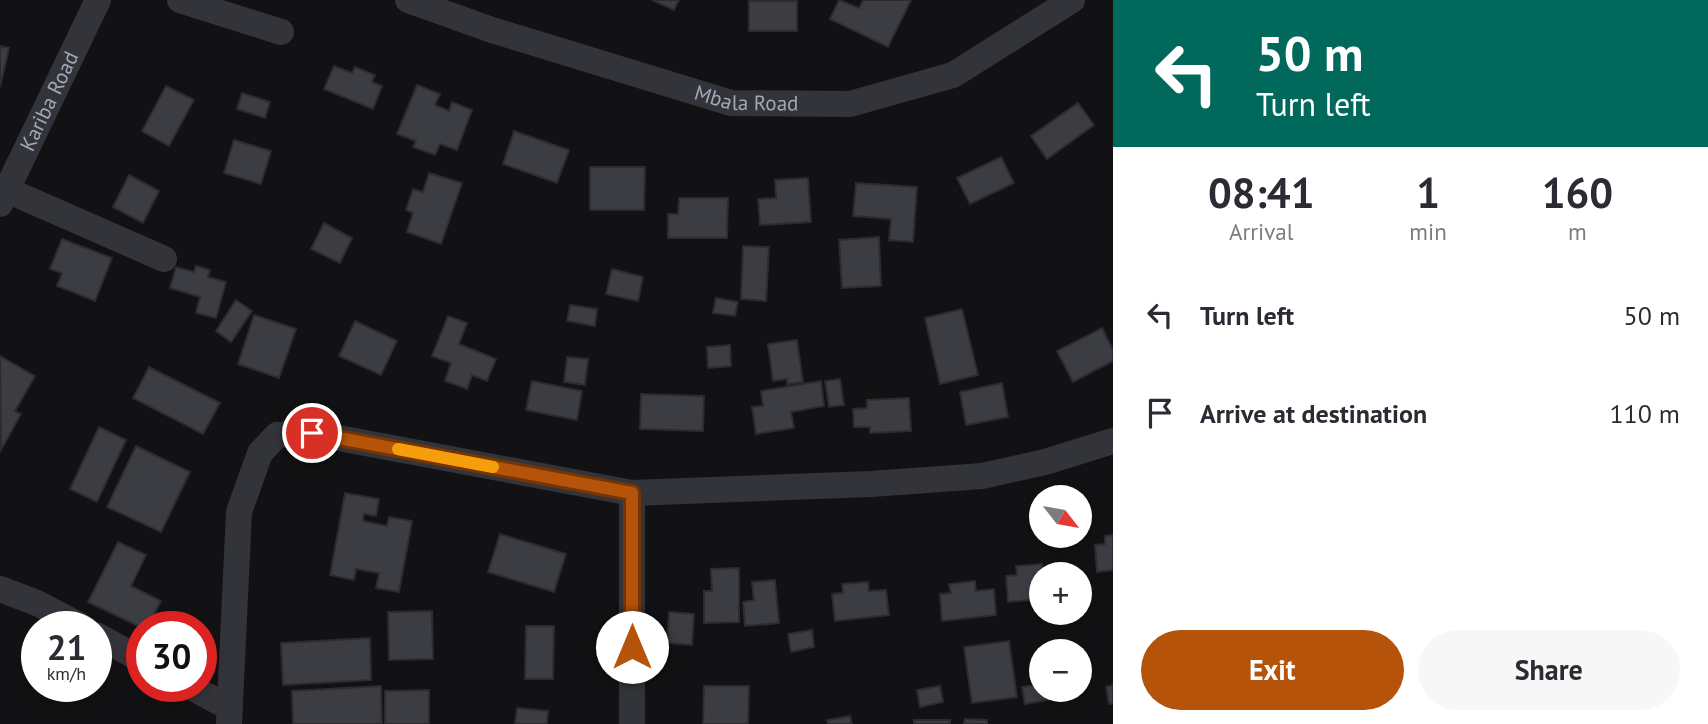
<!DOCTYPE html>
<html lang="en">
<head>
<meta charset="utf-8">
<style>
	:root { --surface:#fff; --page:#f7f7f7; --text:#2b2b33; --muted:#7c7c81; --accent:#b45309 }
	body { margin:0; font-family:"PT Sans",sans-serif; background:var(--page); color:var(--text); height:100vh; display:flex; flex-direction:column; font-size:26px; white-space:nowrap }
	* { box-sizing:border-box; margin:0 }
	p { font-size:23px; color:var(--muted) }
	.icon { flex:none; width:38px; height:38px; fill:none; stroke:currentColor; stroke-width:2; stroke-linecap:round; stroke-linejoin:round }
	.map { position:relative; flex:1; overflow:hidden }
	.panel { display:flex; flex-direction:column; background:var(--surface); width:595px }
	.panel>* { flex:none }
	.top-card { background:#00695c; color:#fff; overflow:hidden }
	.needle { width:46px; rotate:121deg }
	.fabs { position:absolute; left:1029px; top:485px; display:grid; gap:14px }
	.fabs a { display:grid; place-items:center; width:63px; height:63px; border-radius:50%; background:var(--surface); box-shadow:0 4px 10px #0003; font-size:35px }
	.speed { position:absolute; left:21px; top:611px; display:flex; gap:14px; font-size:35px; font-weight:700; text-align:center }
	.speed>* { display:grid; place-content:center; width:91px; height:91px; border-radius:50%; background:var(--surface); box-shadow:0 4px 10px #0003; line-height:1 }
	.speed small { font-size:18px; font-weight:400 }
	.speed .limit { border:10px solid #d22; background:#fff; color:#111 }
	.pin { position:absolute; display:grid; place-items:center; width:60px; height:60px; color:#fff; margin:-30px; border:4px solid #fff; border-radius:50%; box-shadow:0 2px 7px #0007 }
	.me { position:absolute; width:77px; margin:-38px; rotate:0deg; stroke-linejoin:round; filter:drop-shadow(0 0 5px #0008) }
	.turn { display:flex; align-items:center; gap:24px; height:147px; padding:0 28px; font-size:32px }
	.turn .icon { width:91px; height:91px; stroke-width:2.5 }
	.turn b { display:block; font-size:49px; line-height:60px }
	.eta { display:flex; justify-content:space-evenly; align-items:center; height:119px; text-align:center }
	.eta b { font-size:42px; font-weight:700; line-height:49px }
	.cta { display:flex; gap:14px; margin-top:auto; padding:14px 28px }
	.cta a { flex:1; height:80px; border-radius:42px; background:var(--accent); color:#fff; font-size:28px; font-weight:700; line-height:80px; text-align:center }
	.cta a+a { background:var(--page); color:var(--text) }
	ul { padding:0; list-style:none }
	li { display:flex; align-items:center; gap:21px; height:98px; padding:0 28px }
	li div { flex:1 }
	li b { display:block; font-size:26px }
	li em { font-style:normal }
	main { display:flex; flex:1; min-height:0 }
	.map>svg:first-child { display:block }
	.building { fill:#3c3d42; stroke:#2c2c30; stroke-width:2 }
	.lines { fill:none; stroke-linecap:round; stroke-linejoin:round }
	.minor { stroke:#333439; stroke-width:26 }
	.route-casing { stroke:#753606; stroke-width:18 }
	.route { stroke:#b45309; stroke-width:12 }
	.slow { stroke:#f59e0b; stroke-width:12 }
	.labels { text-anchor:middle; stroke-width:5; stroke-linejoin:round; paint-order:stroke }
	.street-label { font-size:21px; fill:#a2a8b6; stroke:#0d0d0f }
</style>
</head>
<body>
<main>
<div class="map">
<svg width="1113" height="724" viewBox="0 0 1113 724">
	<rect width="100%" height="100%" fill="#121214"/>
	<!-- building -->
	<g class="building">
		<polygon points="652,0 679,0 674,10"/>
		<polygon points="839,0 859,8 863,0 911,0 888,47 830,19"/>
		<rect x="749" y="1" width="48" height="30"/>
		<polygon points="0,46 9,48 0,87"/>
		<polygon points="334,66 352,73 355,67 375,75 372,82 382,86 373,109 324,89"/>
		<polygon points="417,85 440,94 435,105 449,111 452,102 472,110 457,150 440,144 435,155 413,147 416,141 397,134"/>
		<polygon points="166,86 194,100 169,146 142,131"/>
		<polygon points="242,93 270,102 265,118 237,109"/>
		<polygon points="1078,103 1094,125 1047,159 1031,136"/>
		<polygon points="514,131 569,150 557,183 503,164"/>
		<polygon points="234,140 271,151 261,184 224,173"/>
		<polygon points="1001,157 1014,183 970,204 957,178"/>
		<polygon points="590,167 645,167 644,210 590,210"/>
		<polygon points="429,173 462,183 441,244 407,232 413,213 406,210 413,189 423,192"/>
		<polygon points="129,175 159,191 143,223 113,207"/>
		<polygon points="808,178 811,222 760,225 758,199 776,198 775,180"/>
		<polygon points="856,183 917,187 913,242 889,240 891,219 853,216"/>
		<polygon points="679,198 728,198 727,238 668,238 668,214 678,214"/>
		<polygon points="324,223 352,238 340,263 311,249"/>
		<polygon points="879,237 881,286 842,288 839,240"/>
		<polygon points="62,239 112,258 95,301 57,286 62,273 50,269"/>
		<polygon points="743,246 769,247 766,301 741,299"/>
		<polygon points="196,266 210,270 208,277 226,282 216,318 196,313 200,297 170,288 176,267 194,272"/>
		<polygon points="612,269 643,277 638,301 606,294"/>
		<polygon points="716,298 738,302 735,316 713,313"/>
		<polygon points="236,300 252,311 231,342 216,331"/>
		<polygon points="570,305 597,309 595,326 567,321"/>
		<polygon points="962,309 978,375 940,384 925,318"/>
		<polygon points="254,315 296,329 279,378 238,364"/>
		<polygon points="448,316 467,323 459,344 496,359 487,381 472,375 467,389 445,381 451,363 432,356"/>
		<polygon points="355,321 397,341 381,375 339,356"/>
		<polygon points="1102,328 1113,350 1113,361 1073,382 1057,351"/>
		<polygon points="797,340 803,382 787,384 787,379 773,381 768,344"/>
		<polygon points="730,345 731,366 708,368 707,347"/>
		<polygon points="0,356 35,376 15,411 21,414 1,450"/>
		<polygon points="567,357 588,359 585,385 564,382"/>
		<polygon points="149,367 220,403 203,434 133,398"/>
		<polygon points="840,379 844,405 829,407 825,381"/>
		<polygon points="532,381 582,391 577,420 526,410"/>
		<polygon points="821,381 824,406 791,412 794,428 756,434 752,407 763,406 761,391"/>
		<polygon points="1002,383 1008,417 966,425 960,392"/>
		<polygon points="641,394 704,396 703,431 640,429"/>
		<polygon points="909,398 911,431 870,433 870,427 854,427 853,409 867,408 867,400"/>
		<polygon points="99,427 126,440 97,502 70,489"/>
		<polygon points="136,446 190,472 161,532 107,507"/>
		<polygon points="345,493 379,499 376,516 364,514 363,521 387,526 389,517 412,521 399,592 376,588 379,573 356,569 354,580 330,575"/>
		<polygon points="500,534 566,554 554,592 488,572"/>
		<polygon points="1113,535 1113,570 1097,572 1095,545 1105,544 1105,536"/>
		<polygon points="118,542 146,555 131,586 161,601 148,626 142,626 142,628 88,602"/>
		<polygon points="1042,564 1042,573 1060,571 1060,574 1041,574 1041,599 1008,602 1006,576 1017,575 1016,566"/>
		<polygon points="739,568 739,622 704,623 704,591 712,591 711,569"/>
		<polygon points="775,580 779,623 745,626 743,602 754,600 752,582"/>
		<polygon points="975,581 976,591 994,589 996,615 942,621 940,594 951,593 949,584"/>
		<polygon points="868,582 869,591 886,590 889,615 835,621 832,594 843,593 842,584"/>
		<polygon points="432,611 433,659 389,660 388,612"/>
		<polygon points="669,612 694,614 692,645 667,643"/>
		<polygon points="526,626 554,626 553,679 525,679"/>
		<polygon points="812,630 814,647 791,652 788,634"/>
		<polygon points="370,638 371,680 283,685 281,643"/>
		<polygon points="1009,641 1017,697 972,703 964,647"/>
		<polygon points="1041,684 1041,690 1046,690 1048,700 1025,704 1022,687"/>
		<polygon points="1113,685 1113,703 1109,704 1106,687"/>
		<polygon points="381,686 382,724 293,724 292,691"/>
		<polygon points="704,686 749,686 748,724 703,724"/>
		<polygon points="940,686 943,702 920,707 917,690"/>
		<polygon points="429,690 429,724 385,724 385,691"/>
		<polygon points="517,708 548,711 547,724 515,724"/>
		<polygon points="850,716 852,724 828,724 827,720"/>
		<polygon points="965,719 987,720 987,724 964,724"/>
		<rect x="914" y="720" width="36" height="4"/>
	</g>
	<g class="lines">
		<!-- minor -->
		<g class="minor">
			<polyline points="180,0 281,32"/>
			<path id="s1" d="M408 0 492 30 731 103 850 104 953 75 1072 0"/>
			<polyline points="7,190 164,259"/>
			<path id="s2" d="M0 204 98 0"/>
			<polyline points="0,589 37,603 81,626"/>
			<polyline points="96,635 142,660"/>
			<polyline points="189,686 230,708"/>
			<polyline points="229,724 239,512 260,453 277,435 312,433 632,493 871,484 982,476 1045,462 1113,441"/>
			<polyline points="632,724 632,493"/>
		</g>
	</g>
	<g class="lines">
		<defs>
			<polyline id="route" points="312,433 632,493 632,647"/>
		</defs>
		<!-- route casing -->
		<use href="#route" class="route-casing"/>
		<!-- route -->
		<use href="#route" class="route"/>
		<!-- slow -->
		<polyline class="slow" points="398,449 493,467"/>
	</g>
	<g class="labels">
		<!-- street labels -->
		<g class="street-label">
			<text dy="7" stroke="none"><textPath href="#s1" startOffset="354">Mbala Road</textPath></text>
			<text dy="7" stroke="none"><textPath href="#s2" startOffset="114">Kariba Road</textPath></text>
		</g>
	</g>
</svg>
<div class="fabs">
<a><svg class="needle" viewBox="-14 -14 28 28"><path d="M0-13l5 13h-10z" fill="#e53935"/><path d="M0 13l5-13h-10z" fill="#7c7c81"/></svg></a>
<a>+</a>
<a>−</a>
</div>
<div class="speed"><div>21<small>km/h</small></div><div class="limit">30</div></div>
<div class="pin" style="left:312px;top:433px;background:#d93025"><svg class="icon" aria-label="arrive" viewBox="0 0 24 24"><path d="M6 21V4h12l-3 4 3 4H6"/></svg></div>
<svg class="me" style="left:632px;top:647px" viewBox="-20 -20 40 40"><circle r="19" fill="#fff"/><path d="M0-13L10 11 0 6-10 11z" fill="#b45309"/></svg>
</div>
<section class="panel">
<div class="top-card">
<div class="turn"><svg class="icon" aria-label="left" viewBox="0 0 24 24"><path d="M17 20v-9H6M10 6l-5 5 5 5"/></svg><div><b>50 m</b>Turn left</div></div>
</div>
<div class="eta">
<div><b>08:41</b><p>Arrival</p></div>
<div><b>1</b><p>min</p></div>
<div><b>160</b><p>m</p></div>
</div>
<ul>
<li><svg class="icon" aria-label="left" viewBox="0 0 24 24"><path d="M17 20v-9H6M10 6l-5 5 5 5"/></svg><div><b>Turn left</b></div><em>50 m</em></li>
<li><svg class="icon" aria-label="arrive" viewBox="0 0 24 24"><path d="M6 21V4h12l-3 4 3 4H6"/></svg><div><b>Arrive at destination</b></div><em>110 m</em></li>
</ul>
<div class="cta"><a>Exit</a><a>Share</a></div>
</section>
</main>
</body>
</html>
